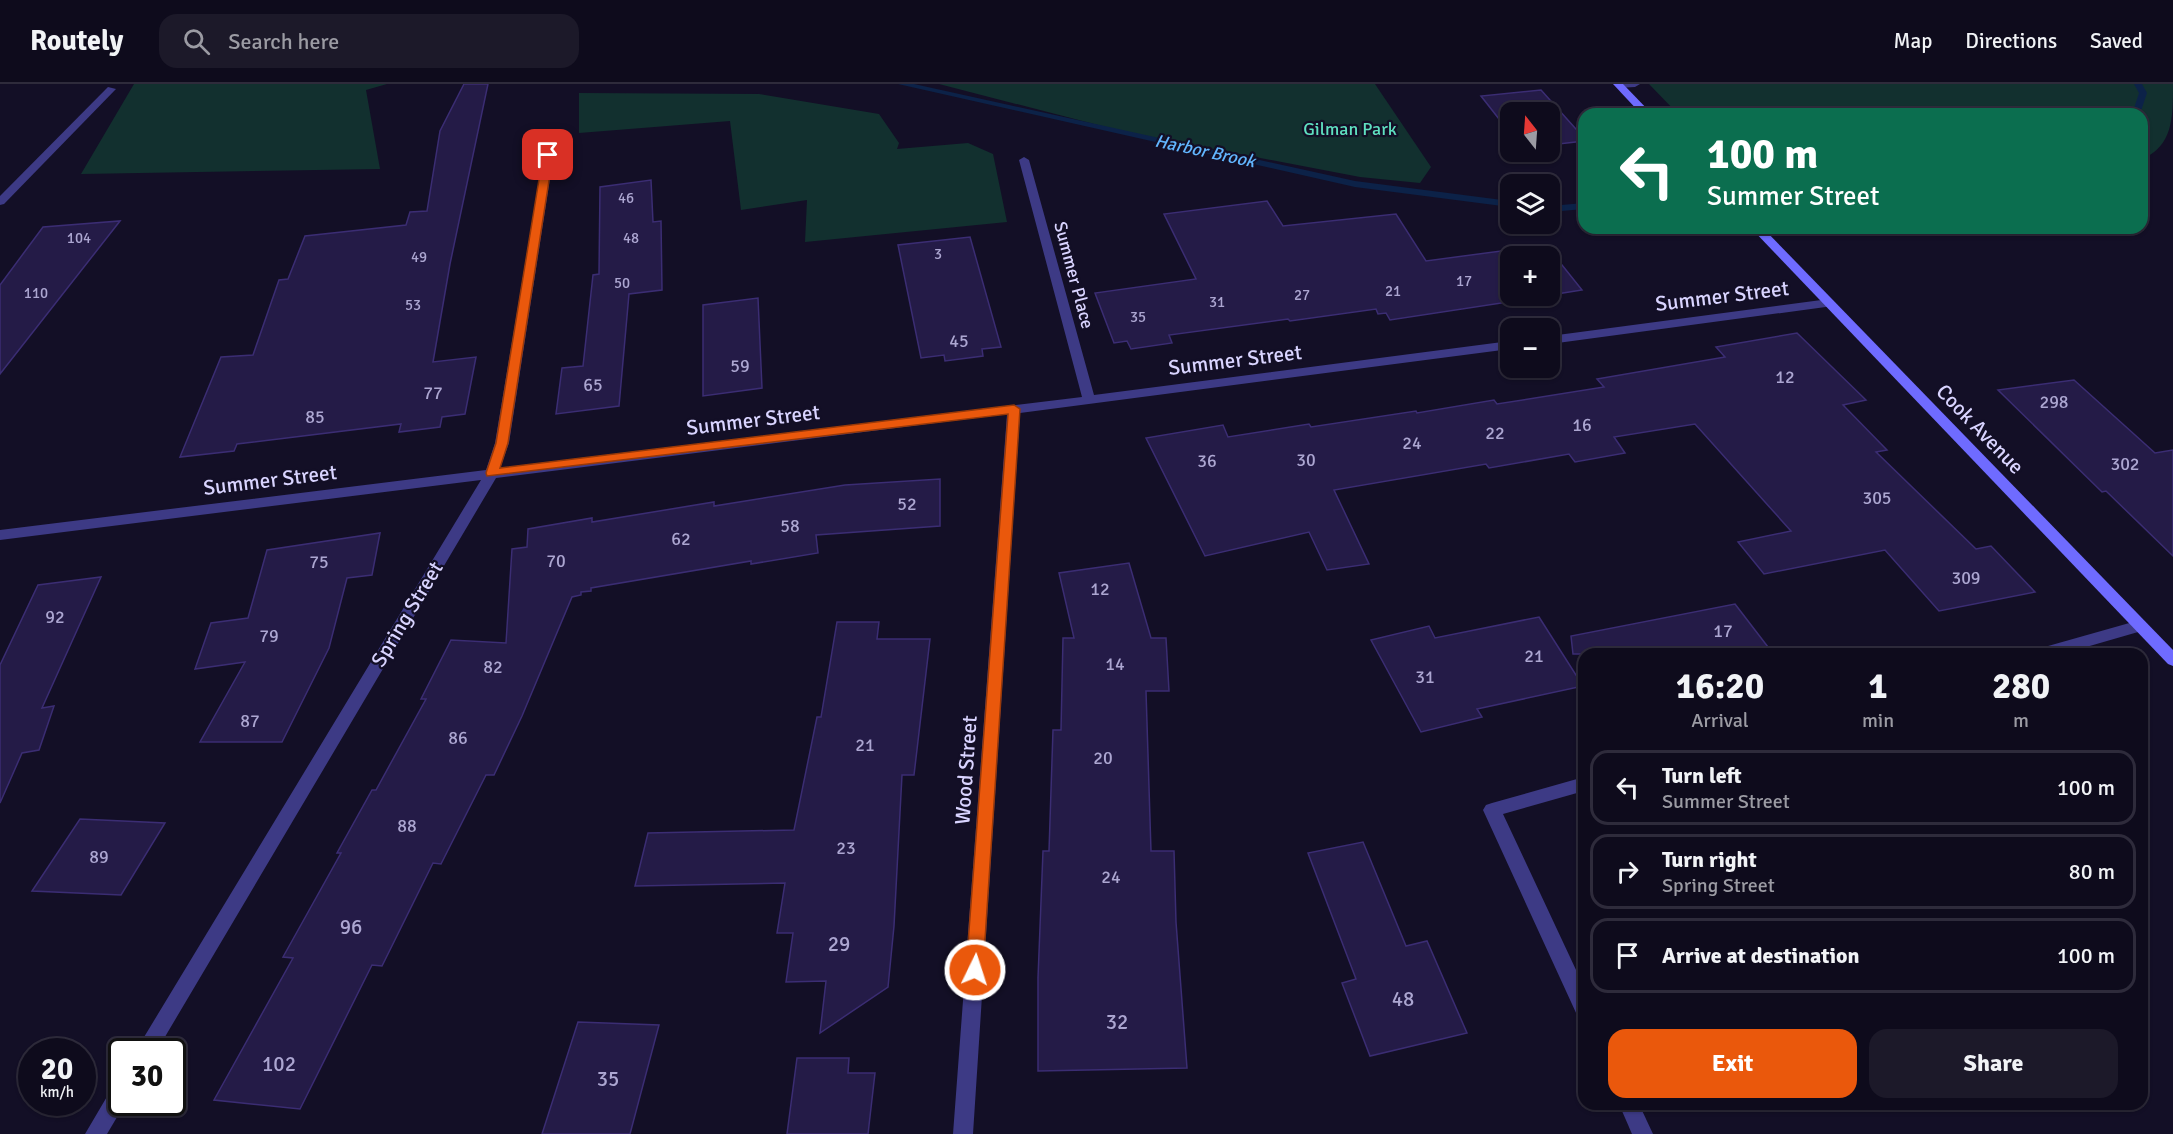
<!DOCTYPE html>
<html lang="en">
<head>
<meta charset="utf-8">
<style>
	:root { --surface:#0e0b1c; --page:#1c1929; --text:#f1f3f6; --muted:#9b9ba3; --line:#2e2b3b; --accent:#ea580c }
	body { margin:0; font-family:Signika,sans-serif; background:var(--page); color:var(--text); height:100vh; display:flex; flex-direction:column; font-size:22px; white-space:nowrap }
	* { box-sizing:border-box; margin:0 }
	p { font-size:20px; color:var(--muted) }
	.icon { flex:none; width:33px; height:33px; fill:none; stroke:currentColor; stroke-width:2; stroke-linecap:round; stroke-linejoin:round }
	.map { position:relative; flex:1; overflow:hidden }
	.side { position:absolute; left:1578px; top:564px; width:570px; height:462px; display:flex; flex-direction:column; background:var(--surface); border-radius:18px; box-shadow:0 2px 4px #0004,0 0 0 2px var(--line) }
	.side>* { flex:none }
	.guide { position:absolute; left:1578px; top:24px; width:570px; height:126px; border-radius:18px; box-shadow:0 2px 4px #0004,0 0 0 2px var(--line); background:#0b6e4f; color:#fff; overflow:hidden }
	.needle { width:39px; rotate:343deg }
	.fabs { position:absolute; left:1500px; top:18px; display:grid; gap:12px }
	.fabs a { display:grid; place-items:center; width:60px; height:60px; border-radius:12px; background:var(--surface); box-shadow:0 2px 4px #0004,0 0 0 2px var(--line); font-size:30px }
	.speed { position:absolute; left:18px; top:954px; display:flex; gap:12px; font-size:30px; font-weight:700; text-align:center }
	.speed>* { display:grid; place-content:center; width:78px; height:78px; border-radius:50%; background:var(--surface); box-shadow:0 2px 4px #0004,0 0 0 2px var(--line); line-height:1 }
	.speed small { font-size:15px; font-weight:400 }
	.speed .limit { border:3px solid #111; border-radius:9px; background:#fff; color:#111 }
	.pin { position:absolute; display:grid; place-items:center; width:51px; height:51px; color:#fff; margin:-26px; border-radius:12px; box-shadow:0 3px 9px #0006 }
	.me { position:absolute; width:66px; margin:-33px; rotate:4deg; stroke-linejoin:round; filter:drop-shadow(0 0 4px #0008) }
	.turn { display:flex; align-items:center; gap:21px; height:126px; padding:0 30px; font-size:27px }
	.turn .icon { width:78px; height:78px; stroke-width:2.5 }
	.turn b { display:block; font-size:42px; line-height:51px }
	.eta { display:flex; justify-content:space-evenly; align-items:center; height:102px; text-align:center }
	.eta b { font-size:36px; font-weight:700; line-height:42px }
	.cta { display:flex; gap:12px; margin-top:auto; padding:12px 30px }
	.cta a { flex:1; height:69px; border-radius:18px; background:var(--accent); color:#fff; font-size:24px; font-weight:700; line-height:69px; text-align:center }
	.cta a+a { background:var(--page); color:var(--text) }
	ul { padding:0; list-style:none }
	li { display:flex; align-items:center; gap:18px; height:75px; margin:0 12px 9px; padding:0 18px; border:3px solid var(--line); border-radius:18px }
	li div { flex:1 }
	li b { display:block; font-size:22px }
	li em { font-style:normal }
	header { display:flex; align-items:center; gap:36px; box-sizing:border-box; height:84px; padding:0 30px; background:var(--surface); border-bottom:2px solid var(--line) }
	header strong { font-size:28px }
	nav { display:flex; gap:33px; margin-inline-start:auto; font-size:21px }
	.search { width:420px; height:54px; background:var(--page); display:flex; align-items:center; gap:15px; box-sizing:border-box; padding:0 21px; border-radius:18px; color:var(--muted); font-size:22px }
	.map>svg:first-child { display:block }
	.green { fill:#12302f }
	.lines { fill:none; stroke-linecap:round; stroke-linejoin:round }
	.stream { fill:#0c2248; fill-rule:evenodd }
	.building { fill:#241b47; stroke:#3b2d73; stroke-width:1.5 }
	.minor { fill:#3d3a85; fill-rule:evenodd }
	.secondary { fill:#6f6bff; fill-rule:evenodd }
	.route { fill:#ea580c; stroke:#983908; stroke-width:1.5 }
	.labels { text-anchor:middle; stroke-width:4.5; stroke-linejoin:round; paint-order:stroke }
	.far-number-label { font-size:15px; fill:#aca6d1 }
	.far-park-label { font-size:18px; fill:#5fe0c0; stroke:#130f26 }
	.far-water-label { font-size:18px; font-style:italic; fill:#62b6ff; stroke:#130f26 }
	.far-street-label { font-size:18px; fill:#d9d4ff; stroke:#130f26 }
	.number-label { font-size:18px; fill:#aca6d1 }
	.street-label { font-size:21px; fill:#d9d4ff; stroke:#130f26 }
	.near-number-label { font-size:21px; fill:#aca6d1 }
</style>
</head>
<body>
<header>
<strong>Routely</strong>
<div class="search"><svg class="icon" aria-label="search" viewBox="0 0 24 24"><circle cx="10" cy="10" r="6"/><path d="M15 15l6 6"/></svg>Search here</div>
<nav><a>Map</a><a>Directions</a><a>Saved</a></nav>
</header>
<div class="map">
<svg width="2173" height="1050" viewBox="0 0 2173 1050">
	<rect width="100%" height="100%" fill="#130f26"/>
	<!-- green -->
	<g class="green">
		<polygon points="134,0 387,0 366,6 380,85 81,90"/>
		<polygon points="939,0 1375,0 1431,83 1420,99 1360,93 1125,48"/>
		<path d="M1649 0H2173C2173 34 2173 62 2142 75V30H1678Z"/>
		<polygon points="579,9 759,10 879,30 899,59 897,65 968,59 993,70 1007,138 805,158 807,116 741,126 730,37 579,49"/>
	</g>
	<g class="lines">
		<!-- stream -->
		<g class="stream">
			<polygon points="898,0 914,0 1355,97 1510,117 1510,123 1355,103"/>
			<polygon points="2134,0 2142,0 2147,9 2140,30 2132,30 2139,9"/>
			<polygon points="1584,119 1584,125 1550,128 1550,122"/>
		</g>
	</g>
	<!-- building -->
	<g class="building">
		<polygon points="464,0 488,0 450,180 433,278 476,273 465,330 442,333 440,343 399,348 401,340 237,360 234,367 180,373 221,273 253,271 279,196 288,195 305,152 406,141 410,128 427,127 440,47"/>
		<polygon points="1541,6 1584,54 1584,57 1550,61 1550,28 1510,28 1510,49 1481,12"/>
		<polygon points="651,96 653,138 661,137 662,206 629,210 619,322 556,330 562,284 583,282 593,191 599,190 600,103"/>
		<polygon points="1267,117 1283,142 1396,130 1426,177 1546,161 1582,206 1550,211 1550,172 1510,172 1510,212 1548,212 1390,236 1386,229 1378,230 1376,225 1290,237 1288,235 1169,251 1172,259 1131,265 1127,257 1114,259 1095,209 1196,195 1164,130"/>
		<polygon points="120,137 0,290 0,201 43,143"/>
		<polygon points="970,153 1001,263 982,265 983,272 945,277 944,271 921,274 898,161"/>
		<polygon points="758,214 762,304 703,312 703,221"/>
		<polygon points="1797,249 1866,316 1843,321 1887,366 1876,368 1976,465 1991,462 2035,508 1939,527 1885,466 1764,490 1738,458 1791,447 1695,340 1614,353 1625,369 1575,378 1569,370 1489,384 1486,380 1334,406 1369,480 1327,486 1309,448 1205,472 1146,354 1223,341 1228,353 1309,340 1311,343 1416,327 1417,329 1494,316 1497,320 1604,303 1597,295 1725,273 1716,263"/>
		<polygon points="2074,296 2155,369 2173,366 2173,472 2106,407 2102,408 1998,306"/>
		<polygon points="940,395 940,442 816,451 818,469 751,480 751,477 591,504 591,507 581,508 581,511 572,513 522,632 494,691 486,691 441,780 433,779 382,882 372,881 300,1025 214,1016 293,874 283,873 341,769 337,769 372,706 376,706 426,615 421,615 451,556 506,559 512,465 527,463 528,445 592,434 592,438 714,418 714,422 845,401"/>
		<polygon points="380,449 372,491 347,494 329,564 282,658 200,658 245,578 195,585 211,539 248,534 267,466"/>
		<polygon points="1129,479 1151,554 1166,554 1169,607 1146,607 1151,767 1174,767 1176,838 1187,984 1038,987 1038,894 1043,767 1049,767 1053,646 1061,646 1063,554 1074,554 1059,489"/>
		<polygon points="101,493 42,624 54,622 39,666 22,669 0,719 0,581 38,501"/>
		<polygon points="1735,520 1768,563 1736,570 1573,570 1571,552"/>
		<polygon points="1539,533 1583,602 1477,625 1482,633 1421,648 1371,556 1429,542 1435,554"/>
		<polygon points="837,538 879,538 877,555 930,555 914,691 902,691 894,842 888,903 820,949 826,897 786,898 793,849 777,849 785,799 635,802 648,749 794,746 817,633 821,633"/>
		<polygon points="80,735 165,739 121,811 32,807"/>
		<polygon points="1363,758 1406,862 1427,857 1467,949 1370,972 1342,899 1356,895 1308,769"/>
		<polygon points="578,938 659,941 630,1050 542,1050"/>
		<polygon points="797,974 849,974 848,989 875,989 868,1050 787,1050"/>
	</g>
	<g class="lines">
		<!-- minor -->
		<g class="minor">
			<polygon points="1617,0 1640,0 1635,3 1617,4"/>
			<polygon points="108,3 116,5 4,120 0,121 0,112"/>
			<polygon points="552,46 557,49 509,359 500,384 1082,313 1019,76 1024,73 1029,76 1094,311 1510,257 1510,265 1020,329 973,1050 953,1050 1007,330 496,394 156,968 135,968 481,396 0,456 0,446 486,386 495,359 547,49"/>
			<polygon points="1829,215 1835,219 1833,222 1550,260 1550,252"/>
			<polygon points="2140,536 2145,538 2148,542 2145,546 2062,570 2033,570 2036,566 2041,564"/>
			<polygon points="1584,693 1584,707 1503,730 1584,903 1584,933 1577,931 1483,726 1486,721 1492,719"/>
			<polygon points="122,996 122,1018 126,1018 107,1050 85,1050 115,999"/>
			<polygon points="1619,1020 1639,1020 1653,1050 1632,1050"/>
		</g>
		<!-- secondary -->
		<g class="secondary">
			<polygon points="1613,0 1623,0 1652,30 1641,30"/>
			<polygon points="1751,144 1763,144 2173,566 2173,582 2168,580"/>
		</g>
	</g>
	<!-- route -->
	<polygon class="route" points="548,68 553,71 508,359 500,384 1014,321 1020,325 983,886 981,892 975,894 969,892 966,886 1008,330 487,392 486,389 496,359 543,71"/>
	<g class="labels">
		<!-- far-number labels -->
		<g class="far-number-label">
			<text x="626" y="119">46</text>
			<text x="79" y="159">104</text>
			<text x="631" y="159">48</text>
			<text x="938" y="175">3</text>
			<text x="419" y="178">49</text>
			<text x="1464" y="202">17</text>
			<text x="622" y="204">50</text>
			<text x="1393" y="212">21</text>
			<text x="36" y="214">110</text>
			<text x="1302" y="216">27</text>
			<text x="1217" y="223">31</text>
			<text x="413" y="226">53</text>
			<text x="1138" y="238">35</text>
		</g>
		<!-- far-park labels -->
		<g class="far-park-label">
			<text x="1350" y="51">Gilman Park</text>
		</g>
		<!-- far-water labels -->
		<g class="far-water-label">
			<text transform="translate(1205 67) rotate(12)" y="6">Harbor Brook</text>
		</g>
		<!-- far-street labels -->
		<g class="far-street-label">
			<text transform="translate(1074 191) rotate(75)" y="6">Summer Place</text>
		</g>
		<!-- number labels -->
		<g class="number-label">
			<text x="959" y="263">45</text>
			<text x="740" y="288">59</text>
			<text x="1785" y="299">12</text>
			<text x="593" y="307">65</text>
			<text x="433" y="315">77</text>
			<text x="2054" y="324">298</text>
			<text x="315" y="339">85</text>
			<text x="1582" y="347">16</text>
			<text x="1495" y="355">22</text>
			<text x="1412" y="365">24</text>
			<text x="1306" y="382">30</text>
			<text x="1207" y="383">36</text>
			<text x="2125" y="386">302</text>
			<text x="1877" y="420">305</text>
			<text x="907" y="426">52</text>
			<text x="790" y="448">58</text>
			<text x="681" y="461">62</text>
			<text x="556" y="483">70</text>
			<text x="319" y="484">75</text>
			<text x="1966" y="500">309</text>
			<text x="1100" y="511">12</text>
			<text x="55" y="539">92</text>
			<text x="1723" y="553">17</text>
			<text x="269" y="558">79</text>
			<text x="1534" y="578">21</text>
			<text x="1115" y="586">14</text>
			<text x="493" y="589">82</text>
			<text x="1425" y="599">31</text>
			<text x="250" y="643">87</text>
			<text x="458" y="660">86</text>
			<text x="865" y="667">21</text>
			<text x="1103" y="680">20</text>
			<text x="407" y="748">88</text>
			<text x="846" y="770">23</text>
			<text x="99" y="779">89</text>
			<text x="1111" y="799">24</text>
		</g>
		<!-- street labels -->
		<g class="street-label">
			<text transform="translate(1722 212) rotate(-7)" y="7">Summer Street</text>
			<text transform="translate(1235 276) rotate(-7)" y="7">Summer Street</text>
			<text transform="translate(753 336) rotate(-7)" y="7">Summer Street</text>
			<text transform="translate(1980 345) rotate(46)" y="7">Cook Avenue</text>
			<text transform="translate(270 396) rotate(-7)" y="7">Summer Street</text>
			<text transform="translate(407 530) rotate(-59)" y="7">Spring Street</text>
			<text transform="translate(966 686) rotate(-86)" y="7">Wood Street</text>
		</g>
		<!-- near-number labels -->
		<g class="near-number-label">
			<text x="351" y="850">96</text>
			<text x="839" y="867">29</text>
			<text x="1403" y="922">48</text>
			<text x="1117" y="945">32</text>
			<text x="279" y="987">102</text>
			<text x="608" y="1002">35</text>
		</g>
	</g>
</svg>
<div class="fabs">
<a><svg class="needle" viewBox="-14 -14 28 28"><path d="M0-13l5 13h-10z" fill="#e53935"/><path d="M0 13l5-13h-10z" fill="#9b9ba3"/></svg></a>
<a><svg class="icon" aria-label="layers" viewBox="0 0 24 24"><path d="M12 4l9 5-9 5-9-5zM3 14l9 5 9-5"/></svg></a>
<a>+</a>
<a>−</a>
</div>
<div class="speed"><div>20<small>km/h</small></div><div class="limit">30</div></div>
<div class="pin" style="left:548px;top:71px;background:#d93025"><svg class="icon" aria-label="arrive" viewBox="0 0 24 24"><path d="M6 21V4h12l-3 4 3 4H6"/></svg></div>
<svg class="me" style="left:975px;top:886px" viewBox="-20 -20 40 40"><circle r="17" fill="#ea580c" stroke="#fff" stroke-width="3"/><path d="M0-11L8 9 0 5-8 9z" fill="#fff"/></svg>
<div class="guide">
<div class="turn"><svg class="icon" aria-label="left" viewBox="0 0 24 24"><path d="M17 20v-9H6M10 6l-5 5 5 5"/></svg><div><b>100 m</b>Summer Street</div></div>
</div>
<section class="side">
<div class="eta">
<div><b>16:20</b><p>Arrival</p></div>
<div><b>1</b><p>min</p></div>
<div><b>280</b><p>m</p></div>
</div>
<ul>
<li><svg class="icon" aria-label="left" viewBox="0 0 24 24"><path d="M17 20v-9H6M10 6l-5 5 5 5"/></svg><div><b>Turn left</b><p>Summer Street</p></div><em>100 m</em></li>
<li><svg class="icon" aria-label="right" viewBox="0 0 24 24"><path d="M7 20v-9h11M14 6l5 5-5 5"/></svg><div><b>Turn right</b><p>Spring Street</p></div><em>80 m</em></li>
<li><svg class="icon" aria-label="arrive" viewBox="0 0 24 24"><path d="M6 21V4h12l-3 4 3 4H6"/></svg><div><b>Arrive at destination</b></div><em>100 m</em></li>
</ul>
<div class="cta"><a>Exit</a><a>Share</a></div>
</section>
</div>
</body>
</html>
